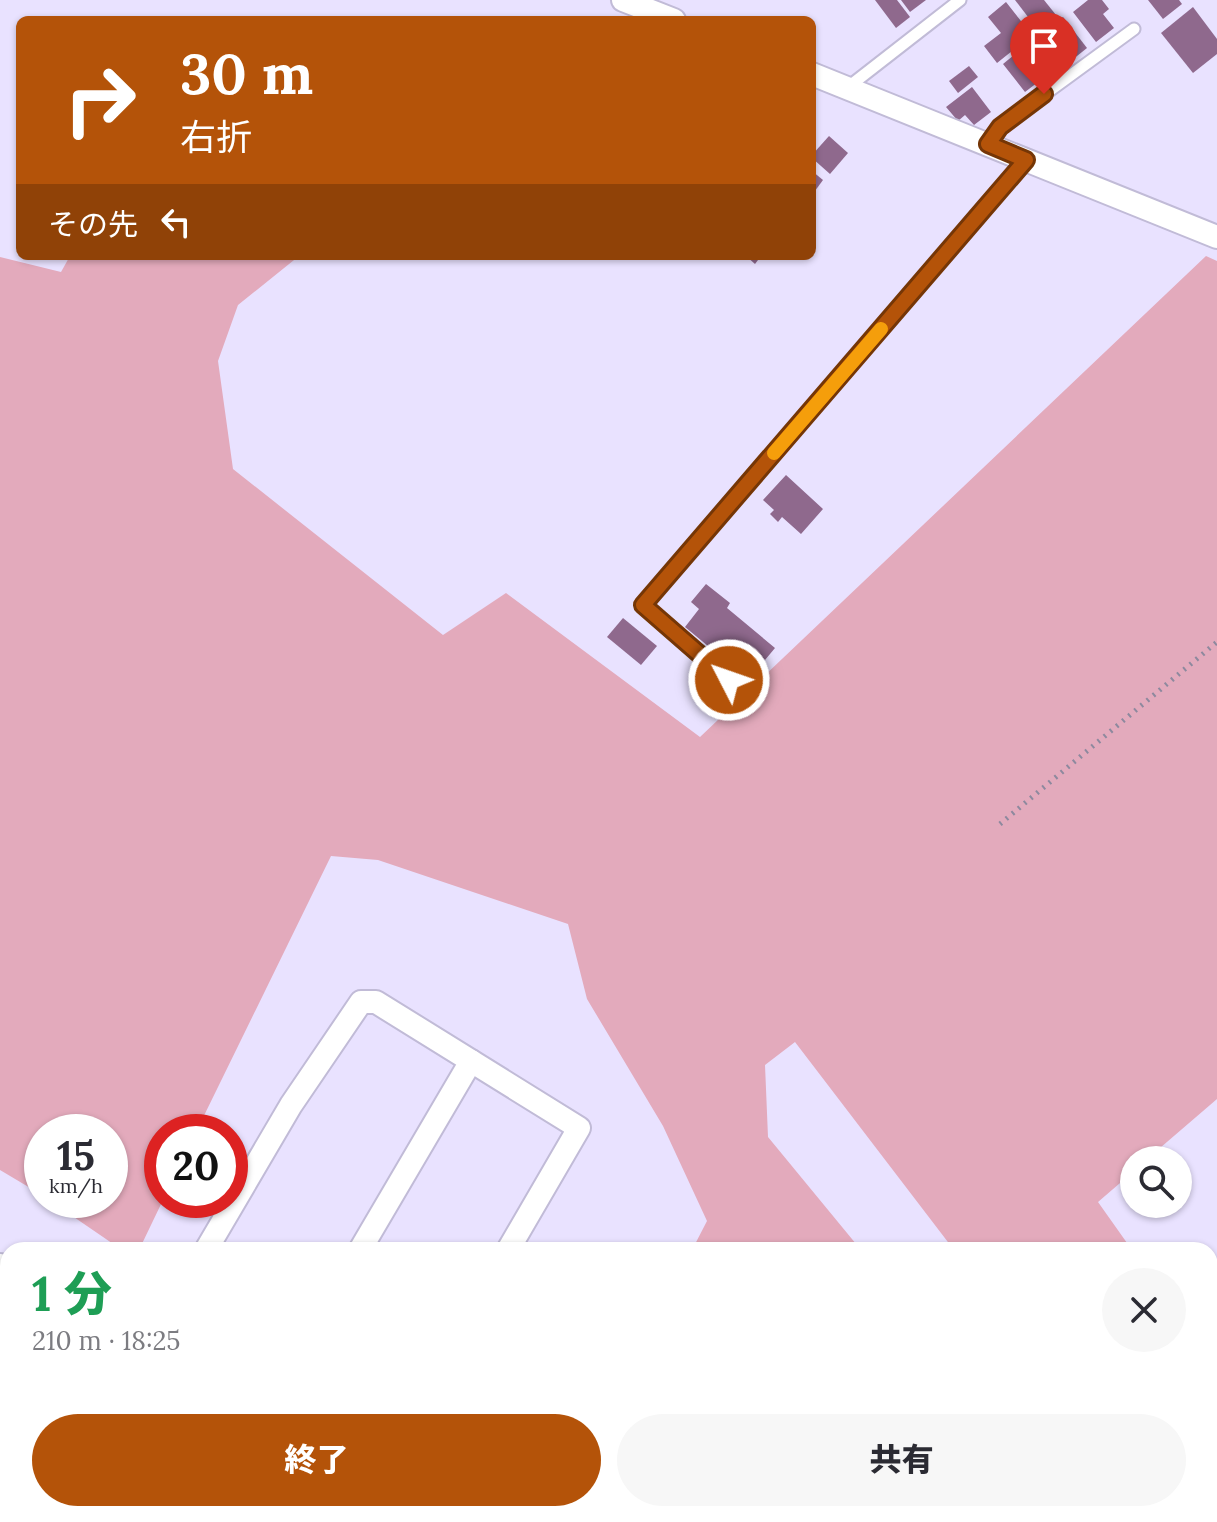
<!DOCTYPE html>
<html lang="ja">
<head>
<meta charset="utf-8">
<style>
	:root { --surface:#fff; --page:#f7f7f7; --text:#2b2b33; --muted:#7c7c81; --accent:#b45309 }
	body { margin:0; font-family:Lora,"Noto Sans JP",serif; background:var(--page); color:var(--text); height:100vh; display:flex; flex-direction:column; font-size:30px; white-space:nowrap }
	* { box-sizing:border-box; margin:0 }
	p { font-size:26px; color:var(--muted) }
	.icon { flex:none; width:44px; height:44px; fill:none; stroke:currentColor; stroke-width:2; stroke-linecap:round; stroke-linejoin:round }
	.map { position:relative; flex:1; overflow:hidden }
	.drawer { position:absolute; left:0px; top:1242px; width:1218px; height:280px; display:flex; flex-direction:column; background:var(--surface); border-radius:24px 24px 0 0; box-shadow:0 2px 6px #0004 }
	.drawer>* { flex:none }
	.banner { position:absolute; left:16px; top:16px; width:800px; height:244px; border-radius:12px; box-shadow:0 2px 6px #0004; background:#b45309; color:#fff; overflow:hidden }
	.buttons { position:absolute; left:1120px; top:1146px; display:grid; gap:16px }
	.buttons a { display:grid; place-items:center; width:72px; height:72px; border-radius:50%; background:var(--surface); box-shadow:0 2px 6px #0004; font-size:40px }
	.speed { position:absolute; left:24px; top:1114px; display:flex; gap:16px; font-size:40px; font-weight:700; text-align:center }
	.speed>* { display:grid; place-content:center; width:104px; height:104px; border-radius:50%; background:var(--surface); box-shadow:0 2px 6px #0004; line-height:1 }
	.speed small { font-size:20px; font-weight:400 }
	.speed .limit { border:12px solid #d22; background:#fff; color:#111 }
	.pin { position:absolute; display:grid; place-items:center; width:68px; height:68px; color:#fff; margin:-82px -34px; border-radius:50% 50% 50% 0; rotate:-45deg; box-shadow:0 0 8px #0007 }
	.pin .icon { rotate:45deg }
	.me { position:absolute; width:88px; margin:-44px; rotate:311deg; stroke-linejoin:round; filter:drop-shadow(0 0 6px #0008) }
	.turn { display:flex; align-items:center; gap:28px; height:168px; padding:0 32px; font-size:36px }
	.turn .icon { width:104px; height:104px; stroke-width:2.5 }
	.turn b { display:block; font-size:56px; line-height:68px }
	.then { display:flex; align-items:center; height:76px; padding:0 32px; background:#0003; gap:16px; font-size:30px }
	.round { display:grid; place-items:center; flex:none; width:84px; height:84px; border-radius:42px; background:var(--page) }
	.head { display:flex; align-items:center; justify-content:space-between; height:136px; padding:0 32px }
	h1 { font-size:48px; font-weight:800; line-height:60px; color:#1e9e55 }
	.cta { display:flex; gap:16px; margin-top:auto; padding:16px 32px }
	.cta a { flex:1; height:92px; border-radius:48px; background:var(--accent); color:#fff; font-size:32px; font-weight:800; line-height:92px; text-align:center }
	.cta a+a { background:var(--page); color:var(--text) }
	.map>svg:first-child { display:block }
	.green { fill:#e3aabc }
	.building { fill:#8f698d }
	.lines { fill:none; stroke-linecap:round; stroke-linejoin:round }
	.lane-casing { stroke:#c1bbd7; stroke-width:15 }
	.street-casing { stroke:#c1bbd7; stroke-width:26 }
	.path { stroke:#8e899e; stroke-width:5; stroke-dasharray:2 6; stroke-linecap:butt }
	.lane { stroke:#fff; stroke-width:11 }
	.street { stroke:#fff; stroke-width:22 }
	.route-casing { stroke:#753606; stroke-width:20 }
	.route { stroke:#b45309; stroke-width:14 }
	.slow { stroke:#f59e0b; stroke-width:14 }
</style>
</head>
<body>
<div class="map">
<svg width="1217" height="1522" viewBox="0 0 1217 1522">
	<rect width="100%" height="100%" fill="#e9e2ff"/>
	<!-- green -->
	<g class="green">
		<polygon points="70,256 299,256 238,305 218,361 233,469 443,635 506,593 700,737 1206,256 1217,261 1217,1099 1146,1160 1134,1160 1134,1171 1098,1202 1132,1250 954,1250 795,1042 765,1065 768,1137 861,1250 692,1250 707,1221 663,1126 587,999 568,924 378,860 331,856 196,1132 162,1132 163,1200 139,1250 122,1250 49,1200 110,1200 110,1132 42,1132 42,1195 0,1170 0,257 61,272"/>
		<polygon points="1210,1358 1217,1368 1217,1522 1205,1522 1193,1514 1210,1514"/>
		<polygon points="460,1514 586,1514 597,1522 456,1522"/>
		<polygon points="936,1514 1078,1514 1082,1522 937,1522"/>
	</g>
	<!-- building -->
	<g class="building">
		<polygon points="875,0 897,0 910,17 896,28"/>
		<polygon points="901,0 926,0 910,12"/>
		<polygon points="1015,0 1044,0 1056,15 1038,30"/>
		<polygon points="1088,0 1102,0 1109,9 1103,14 1114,28 1096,42 1073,12"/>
		<polygon points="1148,0 1179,0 1182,4 1163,19"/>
		<polygon points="1006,2 1032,35 997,63 984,46 1001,33 988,17"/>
		<polygon points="1193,7 1217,39 1217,54 1193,73 1161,33"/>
		<polygon points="1063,17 1087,48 1062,68 1038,37"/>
		<polygon points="1024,47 1027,51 1033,47 1045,62 1039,67 1046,76 1025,92 1003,64"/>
		<polygon points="969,66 978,77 958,93 949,81"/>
		<polygon points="972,87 991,112 974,125 965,115 958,121 946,107"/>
		<polygon points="829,136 848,153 830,174 812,158 812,155"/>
		<polygon points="812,171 823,180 812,195"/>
		<polygon points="746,256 761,256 755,264"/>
		<polygon points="786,475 823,509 801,534 782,517 778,522 770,514 774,510 763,500"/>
		<polygon points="706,584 730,603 727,608 775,648 765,660 753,650 737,670 685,627 699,609 691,602"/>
		<polygon points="623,618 657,646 641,665 607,637"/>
		<polygon points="713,680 728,694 711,712 696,698"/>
	</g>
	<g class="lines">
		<defs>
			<g id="lane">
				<polyline points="847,88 960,0"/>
				<polyline points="988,144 1000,127 1134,29"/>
				<polyline points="729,680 643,605 1026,160"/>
			</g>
			<g id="street">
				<polyline points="623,0 674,20"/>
				<polyline points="812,74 1217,237"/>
				<polyline points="206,1250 291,1105 361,1002 376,1002 579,1128 508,1250"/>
				<polyline points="360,1250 471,1061"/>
				<polyline points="0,1265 8,1269"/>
				<polyline points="0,1409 8,1413"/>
				<polyline points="50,1522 54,1514"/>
			</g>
		</defs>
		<!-- lane casing -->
		<use href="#lane" class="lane-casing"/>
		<!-- street casing -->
		<use href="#street" class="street-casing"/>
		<!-- path -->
		<polyline class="path" points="1000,824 1217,642"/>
		<!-- lane -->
		<use href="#lane" class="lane"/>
		<!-- street -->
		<use href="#street" class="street"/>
	</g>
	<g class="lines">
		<defs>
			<polyline id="route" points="729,680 643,605 1026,160 988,144 1000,127 1044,94"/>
		</defs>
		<!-- route casing -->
		<use href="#route" class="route-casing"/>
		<!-- route -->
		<use href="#route" class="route"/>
		<!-- slow -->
		<polyline class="slow" points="774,453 881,329"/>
	</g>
</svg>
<div class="buttons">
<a><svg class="icon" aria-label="search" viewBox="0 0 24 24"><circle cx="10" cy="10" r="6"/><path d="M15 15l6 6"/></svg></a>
</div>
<div class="speed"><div>15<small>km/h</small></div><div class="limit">20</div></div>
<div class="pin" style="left:1044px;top:94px;background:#d93025"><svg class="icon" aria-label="arrive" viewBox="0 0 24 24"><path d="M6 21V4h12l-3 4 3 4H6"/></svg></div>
<svg class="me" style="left:729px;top:680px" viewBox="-20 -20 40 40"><circle r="17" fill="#b45309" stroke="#fff" stroke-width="3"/><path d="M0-11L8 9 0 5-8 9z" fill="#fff"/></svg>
<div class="banner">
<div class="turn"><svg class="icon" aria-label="right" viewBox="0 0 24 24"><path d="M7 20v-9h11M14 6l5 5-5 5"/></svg><div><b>30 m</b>右折</div></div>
<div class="then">その先<svg class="icon" aria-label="left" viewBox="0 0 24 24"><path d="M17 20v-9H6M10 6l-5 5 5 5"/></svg></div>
</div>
<section class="drawer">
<div class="head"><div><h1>1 分</h1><p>210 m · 18:25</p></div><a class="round"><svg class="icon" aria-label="close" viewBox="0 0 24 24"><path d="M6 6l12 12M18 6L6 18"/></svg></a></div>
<div class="cta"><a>終了</a><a>共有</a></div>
</section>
</div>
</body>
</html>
